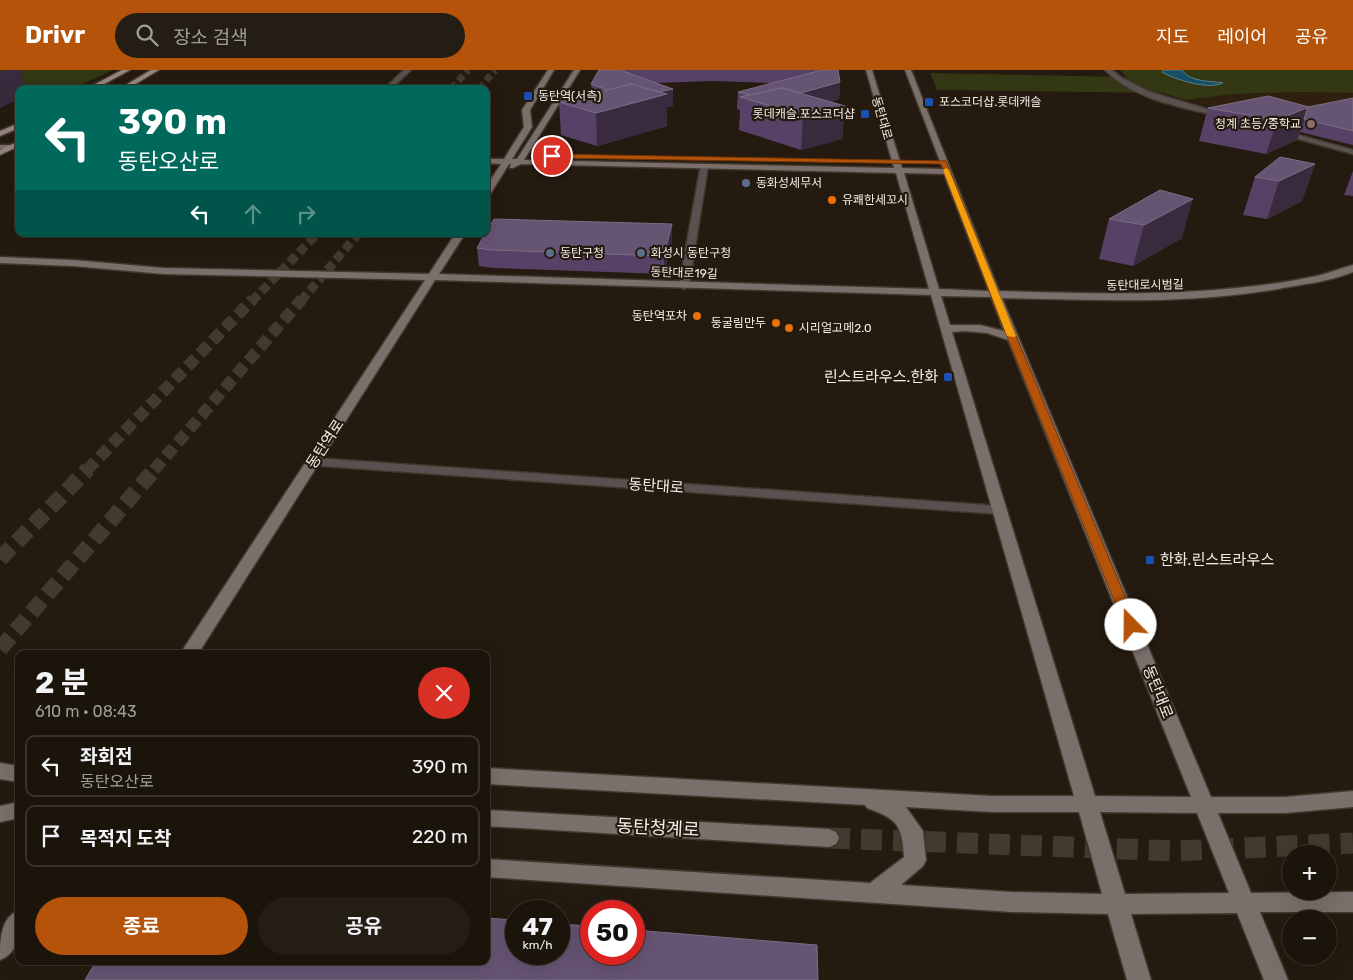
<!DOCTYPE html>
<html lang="ko">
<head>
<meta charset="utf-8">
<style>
	:root { --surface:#1b140b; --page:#241d14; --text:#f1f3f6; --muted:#a09e9d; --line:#39332c; --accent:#b45309 }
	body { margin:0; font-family:Rubik,"Noto Sans KR",sans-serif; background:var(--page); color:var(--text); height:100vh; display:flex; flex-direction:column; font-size:19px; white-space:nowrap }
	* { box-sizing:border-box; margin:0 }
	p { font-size:16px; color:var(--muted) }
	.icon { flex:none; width:28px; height:28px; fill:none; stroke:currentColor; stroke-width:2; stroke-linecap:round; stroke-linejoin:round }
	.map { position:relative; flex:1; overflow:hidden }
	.sheet { position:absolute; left:15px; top:580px; width:475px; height:315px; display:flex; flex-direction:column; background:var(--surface); border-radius:10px; box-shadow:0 5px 20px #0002,0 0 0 1px var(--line) }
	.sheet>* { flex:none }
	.banner { position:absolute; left:15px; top:15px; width:475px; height:152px; border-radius:10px; box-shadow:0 5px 20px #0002,0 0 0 1px var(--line); background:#00695c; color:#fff; overflow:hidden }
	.tools { position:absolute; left:1282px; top:775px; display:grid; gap:10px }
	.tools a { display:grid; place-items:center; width:55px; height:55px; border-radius:50%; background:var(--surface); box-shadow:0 5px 20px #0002,0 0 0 1px var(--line); font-size:25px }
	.speed { position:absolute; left:505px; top:830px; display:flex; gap:10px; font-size:25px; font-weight:700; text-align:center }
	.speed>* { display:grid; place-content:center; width:65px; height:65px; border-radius:50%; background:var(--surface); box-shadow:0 5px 20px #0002,0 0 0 1px var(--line); line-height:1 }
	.speed small { font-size:12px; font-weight:400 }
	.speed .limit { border:8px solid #d22; background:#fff; color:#111 }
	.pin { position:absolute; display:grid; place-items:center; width:42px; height:42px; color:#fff; margin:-21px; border:2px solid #fff; border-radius:50%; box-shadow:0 1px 5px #0007 }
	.me { position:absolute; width:55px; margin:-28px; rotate:338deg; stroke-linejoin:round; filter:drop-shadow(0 0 4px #0008) }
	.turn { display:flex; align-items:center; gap:18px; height:105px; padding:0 20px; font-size:22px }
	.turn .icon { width:65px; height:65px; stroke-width:2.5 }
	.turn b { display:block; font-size:35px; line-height:42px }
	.lanes { display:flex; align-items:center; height:48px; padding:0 20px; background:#0003; justify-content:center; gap:25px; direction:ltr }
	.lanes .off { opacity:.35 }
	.round { display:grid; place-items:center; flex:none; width:52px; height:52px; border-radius:26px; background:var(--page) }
	.head { display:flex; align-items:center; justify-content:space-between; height:85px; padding:0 20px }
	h1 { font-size:30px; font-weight:700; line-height:38px }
	.primary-button { display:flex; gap:10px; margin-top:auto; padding:10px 20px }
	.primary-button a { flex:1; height:58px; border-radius:30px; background:var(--accent); color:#fff; font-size:20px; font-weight:700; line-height:58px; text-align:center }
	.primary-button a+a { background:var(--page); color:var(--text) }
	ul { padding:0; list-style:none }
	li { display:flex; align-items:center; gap:15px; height:62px; margin:0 10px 8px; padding:0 10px; border:2px solid var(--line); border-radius:10px }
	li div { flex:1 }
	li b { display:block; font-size:19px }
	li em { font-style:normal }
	header { display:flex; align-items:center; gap:30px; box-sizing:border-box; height:70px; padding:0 25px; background:var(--accent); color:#fff }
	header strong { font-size:24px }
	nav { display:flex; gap:28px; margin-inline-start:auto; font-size:18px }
	.search { width:350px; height:45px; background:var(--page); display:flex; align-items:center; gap:12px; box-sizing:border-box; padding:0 18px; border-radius:28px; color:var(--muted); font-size:19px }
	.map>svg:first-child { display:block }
	.built { fill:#2e1f0f }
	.green { fill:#333714 }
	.water { fill:#154f66; stroke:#587e8c }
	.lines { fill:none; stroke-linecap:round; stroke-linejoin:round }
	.secondary-tunnel { stroke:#433a2f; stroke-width:21; stroke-dasharray:21 11; stroke-linecap:butt }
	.highway-tunnel-far3 { stroke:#433a2f; stroke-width:7; stroke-dasharray:7 4; stroke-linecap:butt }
	.highway-tunnel-far2 { stroke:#433a2f; stroke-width:9; stroke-dasharray:9 4.5; stroke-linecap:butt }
	.highway-tunnel-far1 { stroke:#433a2f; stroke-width:12; stroke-dasharray:12 6; stroke-linecap:butt }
	.highway-tunnel { stroke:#433a2f; stroke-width:16; stroke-dasharray:16 8; stroke-linecap:butt }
	.street-casing { stroke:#41382d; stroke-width:3 }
	.secondary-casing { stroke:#41382d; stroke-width:3 }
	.primary-casing { stroke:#41382d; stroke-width:3 }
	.street { fill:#59514f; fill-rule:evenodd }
	.secondary { fill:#7b6f6b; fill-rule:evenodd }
	.primary { fill:#968681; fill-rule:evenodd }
	.wall { fill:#554266 }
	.shaded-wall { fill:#3a2a3d }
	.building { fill:#665473; stroke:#7c6c85 }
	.route { fill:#b45309; stroke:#753606 }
	.slow { fill:#f59e0b }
	.transit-dot { fill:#1a4fb4; stroke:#241a0f; stroke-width:2 }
	.education-dot { fill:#8d6e63; stroke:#241a0f; stroke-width:2 }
	.service-dot { fill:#5c6f8a; stroke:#241a0f; stroke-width:2 }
	.food-dot { fill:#e8710a; stroke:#241a0f; stroke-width:2 }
	.labels { text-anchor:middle; stroke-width:4.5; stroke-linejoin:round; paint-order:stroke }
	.far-poi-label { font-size:12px; fill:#f4ede6; stroke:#241a0f; text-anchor:start }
	.far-street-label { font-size:12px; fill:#f4ede6; stroke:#241a0f }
	.poi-label { font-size:15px; fill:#f4ede6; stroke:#241a0f; text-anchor:end }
	.street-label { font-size:15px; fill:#f4ede6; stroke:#241a0f }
	.near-street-label { font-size:18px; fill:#f4ede6; stroke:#241a0f }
</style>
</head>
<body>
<header>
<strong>Drivr</strong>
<div class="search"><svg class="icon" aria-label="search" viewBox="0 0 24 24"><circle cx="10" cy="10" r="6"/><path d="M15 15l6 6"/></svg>장소 검색</div>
<nav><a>지도</a><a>레이어</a><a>공유</a></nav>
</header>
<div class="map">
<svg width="1353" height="910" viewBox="0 0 1353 910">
	<rect width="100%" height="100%" fill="#241a0f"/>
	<!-- built -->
	<polygon class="built" points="1301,22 1353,23 1353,77 1186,30 1232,24"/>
	<!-- green -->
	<g class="green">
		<polygon points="0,0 113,0 76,17 0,15"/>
		<polygon points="1120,0 1353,0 1353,23 1301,22 1232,24 1186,30 1162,23 937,20 930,3 1126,7"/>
	</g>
	<!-- water -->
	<path class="water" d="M1164 0H1182C1189 12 1211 11 1223 13 1208 20 1176 10 1162 2Z"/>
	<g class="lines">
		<!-- secondary-tunnel -->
		<polyline class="secondary-tunnel" points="829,768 1177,781 1353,773"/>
		<!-- highway-tunnel-far3 -->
		<g class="highway-tunnel-far3">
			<polyline points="451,19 468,0"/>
			<polyline points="479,19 495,0"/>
		</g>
		<!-- highway-tunnel-far2 -->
		<g class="highway-tunnel-far2">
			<polyline points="252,231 317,164"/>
			<polyline points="301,231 358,164"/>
		</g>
		<!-- highway-tunnel-far1 -->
		<g class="highway-tunnel-far1">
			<polyline points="87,400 253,229"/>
			<polyline points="154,400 302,229"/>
		</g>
		<!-- highway-tunnel -->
		<g class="highway-tunnel">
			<polyline points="0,489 88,399"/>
			<polyline points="0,579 155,399"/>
		</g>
		<defs>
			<g id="street">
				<polygon points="404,0 411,0 391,19 384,19"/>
				<path d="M1105 0H1112L1122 8 1150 22 1231 46 1227 48C1187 38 1135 31 1105 0Z"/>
				<polygon points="1277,59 1353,80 1353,84 1277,63"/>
				<polygon points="701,94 708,96 689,216 684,219 679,216"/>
				<polygon points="313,388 1000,436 1005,437 1007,440 1005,443 1000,444 308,395 306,392 308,389"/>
			</g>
			<g id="secondary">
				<path d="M548 0H554L530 40 532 57 512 89H517L574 0H580L524 90 894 98 866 0H872L902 98 943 99 905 0H911L999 221C1106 224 1211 228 1317 206 1329 203 1341 198 1353 195V202C1331 211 1306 214 1283 218 1189 235 1096 230 1002 228L1211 727H1285L1353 721V737L1285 743H1218L1251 823 1353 822V842H1260L1288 910H1264L1237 843 1131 844 1151 910H1127L1108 844 1012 842 486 807V789L870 813 904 787C902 754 897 749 867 738L865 735 486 714V698L992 726H1074L931 225 435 210 198 584H180L425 210 164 204 73 196 0 193V187L73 190 164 198 429 204 455 164H465L439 204 929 219 896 103 521 94 513 98H510L511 94H509L489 126 486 127V117L501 94 486 93V89H504L524 57 522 40ZM904 103 944 104 989 221 939 219ZM941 226 991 227 1004 261 980 255H950ZM965 261 987 263 1008 270 1191 727 1095 726 952 262ZM906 737 992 742H1079L1102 824 1012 822 901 815 923 796 926 790 923 761ZM1100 742 1197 743 1229 823 1125 824Z"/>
				<rect x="0" y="75" width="19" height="4"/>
				<polygon points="0,693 19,696 19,712 0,709"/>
				<polygon points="19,732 19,748 0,752 0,736"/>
				<polygon points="486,740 829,759 836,762 839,768 836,774 829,777 486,756"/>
				<path d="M19 840C19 859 21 882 0 890 0 871 0 848 19 840Z"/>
			</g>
			<g id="primary">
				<polygon points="122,0 130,0 95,19 86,19"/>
				<polygon points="151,0 159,0 127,19 119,19"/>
				<polygon points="19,53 19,58 0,66 0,61"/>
				<polygon points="19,71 19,76 0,85 0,80"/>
			</g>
		</defs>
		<!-- street casing -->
		<use href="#street" class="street-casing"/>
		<!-- secondary casing -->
		<use href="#secondary" class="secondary-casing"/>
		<!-- primary casing -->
		<use href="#primary" class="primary-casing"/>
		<!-- street -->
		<use href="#street" class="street"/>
		<!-- secondary -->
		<use href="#secondary" class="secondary"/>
		<!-- primary -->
		<use href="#primary" class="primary"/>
	</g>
	<!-- wall -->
	<g class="wall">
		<polygon points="599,0 838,0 840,12 839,29 830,32 845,36 842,69 801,80 739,60 740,40 737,39 738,22 772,13 713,11 655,13 673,36 667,37 667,56 597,76 561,65 559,32 592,24 591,14"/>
		<polygon points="1353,28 1353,75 1300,62 1297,70 1266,84 1199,71 1208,38 1308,37"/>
		<polygon points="1315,94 1302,131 1267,149 1243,145 1255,107"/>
		<polygon points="1353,101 1353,126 1344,125"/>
		<polygon points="1160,120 1182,168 1133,196 1099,189 1109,149"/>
		<polygon points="672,171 664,204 493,198 479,196 477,178"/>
	</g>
	<!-- shaded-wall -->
	<g class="shaded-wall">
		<polygon points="5,0 20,0 26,19 19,19 19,29 0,38 0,2"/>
		<polygon points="840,12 839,29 791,43 772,31"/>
		<polygon points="673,19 673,36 667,37 667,56 597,76 596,43 627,27"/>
		<polygon points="845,36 842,69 801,80 803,46"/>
		<polygon points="1309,37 1297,70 1266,84 1277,50"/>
		<polygon points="1315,94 1302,131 1267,149 1279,111"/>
		<polygon points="1193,129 1182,168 1133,196 1144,155"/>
		<polygon points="672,154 672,171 664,204 664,186"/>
	</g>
	<!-- building -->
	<g class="building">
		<polygon points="599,0 620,0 673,19 658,22 631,14 608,20 591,14"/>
		<polygon points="822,0 838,0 840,12 801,23 782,18 750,25 738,22"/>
		<polygon points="631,14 667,24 596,43 559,32"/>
		<polygon points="782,18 845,36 803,46 740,27"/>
		<polygon points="1268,26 1309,37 1277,50 1208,38"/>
		<polygon points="1353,28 1353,61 1304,49 1308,37"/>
		<polygon points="1280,87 1315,94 1279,111 1255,107"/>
		<polygon points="1160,120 1193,129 1144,155 1109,149"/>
		<polygon points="494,149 672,154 664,186 491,180 477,178 485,164 486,164 486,162"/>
		<polygon points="486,848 516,850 516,884 559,884 559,854 591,856 591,884 634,884 634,860 817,875 818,910 85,910 96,891 486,891"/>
	</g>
	<!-- route -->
	<polygon class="route" points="550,84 946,91 1006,242 1137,555 1135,558 1126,558 1124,555 997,242 941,94 552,88"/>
	<!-- slow -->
	<polygon class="slow" points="946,98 949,100 1016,266 1014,267 1007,266 943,100"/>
	<!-- markers -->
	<g class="transit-dot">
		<rect x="523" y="21" width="10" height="10" rx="2.5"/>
		<rect x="924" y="27" width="10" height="10" rx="2.5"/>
		<rect x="860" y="39" width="10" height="10" rx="2.5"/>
		<rect x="943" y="302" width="10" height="10" rx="2.5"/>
		<rect x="1145" y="485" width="10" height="10" rx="2.5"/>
	</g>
	<circle class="education-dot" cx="1311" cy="54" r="5"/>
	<g class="service-dot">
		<circle cx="746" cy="113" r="5"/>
		<circle cx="550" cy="183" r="5"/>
		<circle cx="641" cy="183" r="5"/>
	</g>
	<g class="food-dot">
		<circle cx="832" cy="130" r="5"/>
		<circle cx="697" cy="246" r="5"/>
		<circle cx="776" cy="253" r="5"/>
		<circle cx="789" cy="258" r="5"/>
	</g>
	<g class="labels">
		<!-- far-poi labels -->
		<g class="far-poi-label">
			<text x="538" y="30">동탄역(서측)</text>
			<text x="939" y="36">포스코더샵.롯데캐슬</text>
			<text x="855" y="48" text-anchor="end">롯데캐슬.포스코더샵</text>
			<text x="1301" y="58" text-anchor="end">청계 초등/중학교</text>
			<text x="756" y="117">동화성세무서</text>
			<text x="842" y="134">유쾌한세꼬시</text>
			<text x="560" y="187">동탄구청</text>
			<text x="651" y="187">화성시 동탄구청</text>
			<text x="687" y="250" text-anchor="end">동탄역포차</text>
			<text x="766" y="257" text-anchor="end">둥굴림만두</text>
			<text x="799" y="262">시리얼고메2.0</text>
		</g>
		<!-- far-street labels -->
		<g class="far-street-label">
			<text transform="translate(882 48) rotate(74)" y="4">동탄대로</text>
			<text transform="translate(684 203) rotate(2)" y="4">동탄대로19길</text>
			<text transform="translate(1145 215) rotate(-1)" y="4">동탄대로시범길</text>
		</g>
		<!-- poi labels -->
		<g class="poi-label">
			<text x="938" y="312">린스트라우스.한화</text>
			<text x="1160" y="495" text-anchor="start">한화.린스트라우스</text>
		</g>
		<!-- street labels -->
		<g class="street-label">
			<text transform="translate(325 374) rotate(-57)" y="5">동탄역로</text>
			<text transform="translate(656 416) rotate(4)" y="5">동탄대로</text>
			<text transform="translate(1158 622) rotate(68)" y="5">동탄대로</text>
		</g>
		<!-- near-street labels -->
		<g class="near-street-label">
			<text transform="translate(658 758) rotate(3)" y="6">동탄청계로</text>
		</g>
	</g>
</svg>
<div class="tools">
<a>+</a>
<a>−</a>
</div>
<div class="speed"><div>47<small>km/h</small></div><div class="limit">50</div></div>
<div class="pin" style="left:552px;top:86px;background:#d93025"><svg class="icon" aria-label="arrive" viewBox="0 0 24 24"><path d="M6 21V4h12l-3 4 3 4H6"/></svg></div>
<svg class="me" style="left:1131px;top:555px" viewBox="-20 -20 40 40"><circle r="19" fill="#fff"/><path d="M0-13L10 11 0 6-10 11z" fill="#b45309"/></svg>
<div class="banner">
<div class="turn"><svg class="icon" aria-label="left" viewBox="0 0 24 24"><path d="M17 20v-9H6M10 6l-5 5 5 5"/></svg><div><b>390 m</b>동탄오산로</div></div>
<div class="lanes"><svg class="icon" aria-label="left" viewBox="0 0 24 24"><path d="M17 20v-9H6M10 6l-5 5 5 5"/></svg><svg class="icon off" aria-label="ahead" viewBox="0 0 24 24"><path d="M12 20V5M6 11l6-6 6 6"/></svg><svg class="icon off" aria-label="right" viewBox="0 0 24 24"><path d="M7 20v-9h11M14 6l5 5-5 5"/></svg></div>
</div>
<section class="sheet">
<div class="head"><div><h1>2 분</h1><p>610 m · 08:43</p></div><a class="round" style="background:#d93025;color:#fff"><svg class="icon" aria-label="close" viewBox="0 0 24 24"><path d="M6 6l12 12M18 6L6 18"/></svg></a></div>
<ul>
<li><svg class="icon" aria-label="left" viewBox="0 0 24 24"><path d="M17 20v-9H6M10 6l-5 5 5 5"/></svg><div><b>좌회전</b><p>동탄오산로</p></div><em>390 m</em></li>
<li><svg class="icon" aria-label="arrive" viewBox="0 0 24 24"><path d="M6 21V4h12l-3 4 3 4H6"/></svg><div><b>목적지 도착</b></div><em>220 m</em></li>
</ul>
<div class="primary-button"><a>종료</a><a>공유</a></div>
</section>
</div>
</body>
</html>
